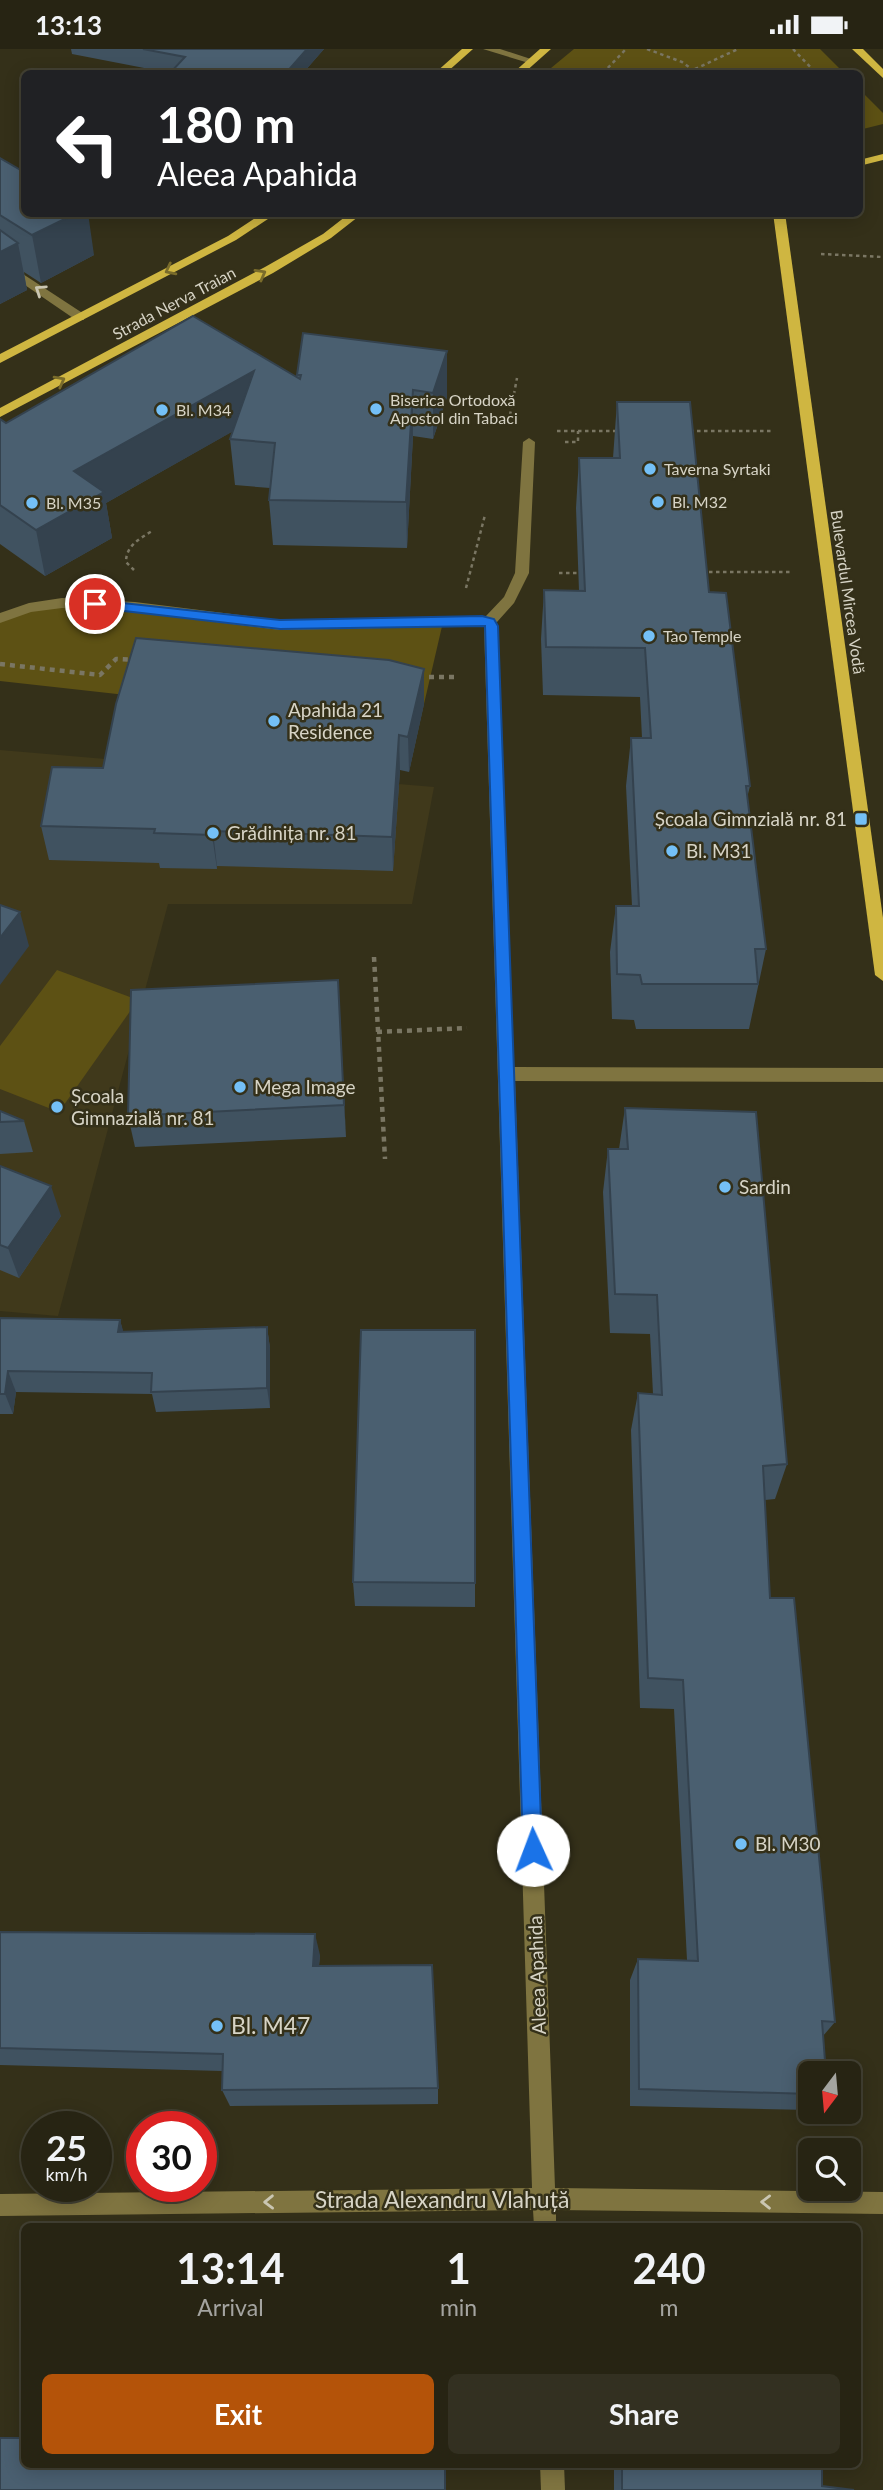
<!DOCTYPE html>
<html lang="en">
<head>
<meta charset="utf-8">
<style>
	:root { --surface:#272413; --page:#333021; --text:#f1f3f6; --muted:#a4a4a0; --line:#434133; --accent:#b45309 }
	body { margin:0; font-family:Lato,sans-serif; background:var(--page); color:var(--text); height:100vh; display:flex; flex-direction:column; font-size:26px; white-space:nowrap }
	* { box-sizing:border-box; margin:0 }
	p { font-size:23px; color:var(--muted) }
	.icon { flex:none; width:38px; height:38px; fill:none; stroke:currentColor; stroke-width:2; stroke-linecap:round; stroke-linejoin:round }
	.map { position:relative; flex:1; overflow:hidden }
	.side { position:absolute; left:21px; top:2174px; width:840px; height:245px; display:flex; flex-direction:column; background:var(--surface); border-radius:10px; box-shadow:0 4px 18px #0003,0 0 0 2px var(--line) }
	.side>* { flex:none }
	.banner { position:absolute; left:21px; top:21px; width:842px; height:147px; border-radius:10px; box-shadow:0 4px 18px #0003,0 0 0 2px var(--line); background:#202124; color:#fff; overflow:hidden }
	.needle { width:46px; rotate:196deg }
	.controls { position:absolute; left:798px; top:2012px; display:grid; gap:14px }
	.controls a { display:grid; place-items:center; width:63px; height:63px; border-radius:10px; background:var(--surface); box-shadow:0 4px 18px #0003,0 0 0 2px var(--line); font-size:35px }
	.speed { position:absolute; left:21px; top:2062px; display:flex; gap:14px; font-size:35px; font-weight:700; text-align:center }
	.speed>* { display:grid; place-content:center; width:91px; height:91px; border-radius:50%; background:var(--surface); box-shadow:0 4px 18px #0003,0 0 0 2px var(--line); line-height:1 }
	.speed small { font-size:18px; font-weight:400 }
	.speed .limit { border:10px solid #d22; background:#fff; color:#111 }
	.pin { position:absolute; display:grid; place-items:center; width:60px; height:60px; color:#fff; margin:-30px; border:4px solid #fff; border-radius:50%; box-shadow:0 2px 7px #0007 }
	.me { position:absolute; width:77px; margin:-38px; rotate:358deg; stroke-linejoin:round; filter:drop-shadow(0 0 5px #0008) }
	.turn { display:flex; align-items:center; gap:24px; height:147px; padding:0 21px; font-size:32px }
	.turn .icon { width:91px; height:91px; stroke-width:2.5 }
	.turn b { display:block; font-size:49px; line-height:60px }
	.eta { display:flex; justify-content:space-evenly; align-items:center; height:119px; text-align:center }
	.eta b { font-size:42px; font-weight:700; line-height:49px }
	.button { display:flex; gap:14px; margin-top:auto; padding:14px 21px }
	.button a { flex:1; height:80px; border-radius:10px; background:var(--accent); color:#fff; font-size:28px; font-weight:700; line-height:80px; text-align:center }
	.button a+a { background:var(--page); color:var(--text) }
	.status { display:flex; justify-content:space-between; align-items:center; height:49px; padding:0 35px; background:var(--surface); direction:ltr }
	.status svg { height:19px; fill:currentColor }
	.map>svg:first-child { display:block }
	.built { fill:#40391b }
	.green { fill:#5d5114 }
	.lines { fill:none; stroke-linecap:round; stroke-linejoin:round }
	.path-far1 { stroke:#7a7663; stroke-width:2.5; stroke-dasharray:3.5 3.5; stroke-linecap:butt }
	.path { stroke:#7a7663; stroke-width:4.5; stroke-dasharray:5 5; stroke-linecap:butt }
	.minor { fill:#7f7440; fill-rule:evenodd }
	.major { fill:#cfb641; fill-rule:evenodd }
	.wall { fill:#405260 }
	.shaded-wall { fill:#34424e }
	.building { fill:#4a5f70; stroke:#34424e; stroke-width:2 }
	.oneway { stroke:#7a6c2b }
	.oneway2 { stroke:#cac6b2 }
	.route { fill:#1a73e8; stroke:#114b97; stroke-width:2 }
	.poi-dot { fill:#74c0f6; stroke:#343019; stroke-width:2.5 }
	.labels { text-anchor:middle; stroke-width:5; stroke-linejoin:round; paint-order:stroke }
	.far-street-label { font-size:16px; fill:#d7d4c6; stroke:#343019 }
	.far-poi-label { font-size:16px; fill:#d7d4c6; stroke:#343019; text-anchor:start }
	.poi-label { font-size:19px; fill:#d7d4c6; stroke:#343019; text-anchor:start }
	.street-label { font-size:19px; fill:#d7d4c6; stroke:#343019 }
	.near-poi-label { font-size:23px; fill:#d7d4c6; stroke:#343019; text-anchor:start }
	.near-street-label { font-size:23px; fill:#d7d4c6; stroke:#343019 }
</style>
</head>
<body>
<div class="status"><b>13:13</b><svg viewBox="0 0 49 12"><path d="M0 12V9h3v3zM5 12V6h3v6zM10 12V3h3v9zM15 12V0h3v12zM26 1h20v11H26zM47 4h2v5h-2z"/></svg></div>
<div class="map">
<svg width="883" height="2441" viewBox="0 0 883 2441">
	<rect width="100%" height="100%" fill="#343019"/>
	<!-- built -->
	<polygon class="built" points="0,701 434,738 412,855 168,855 58,1267 0,1262"/>
	<!-- green -->
	<g class="green">
		<polygon points="574,0 820,0 844,24 545,24"/>
		<polygon points="859,40 883,64 883,75 859,81"/>
		<polygon points="62,554 227,571 443,573 424,655 135,647 0,632 0,569"/>
		<polygon points="57,921 138,951 59,1063 0,1040 0,997"/>
	</g>
	<g class="lines">
		<!-- path-far1 -->
		<g class="path-far1">
			<polyline points="647,0 682,13 697,24"/>
			<polyline points="793,0 816,24"/>
			<polyline points="695,20 738,0"/>
			<polyline points="603,24 626,0"/>
			<polyline points="821,205 883,208"/>
			<polyline points="510,366 517,329"/>
			<polyline points="557,382 618,382"/>
			<polyline points="690,382 772,382"/>
			<polyline points="565,393 578,393 578,382"/>
			<path d="M134 521 126 513C126 497 139 490 152 482"/>
			<polyline points="702,523 791,523"/>
			<polyline points="559,524 581,524"/>
			<polyline points="466,539 485,466"/>
		</g>
		<!-- path -->
		<g class="path">
			<polyline points="0,615 100,626 116,610 135,611"/>
			<polyline points="419,628 456,628"/>
			<polyline points="374,908 385,1110"/>
			<polyline points="377,983 467,979"/>
		</g>
		<!-- minor -->
		<g class="minor">
			<polygon points="483,0 500,0 537,12 532,15"/>
			<polygon points="0,210 84,265 84,271 76,271 0,219"/>
			<polygon points="529,389 535,393 529,524 514,554 497,573 514,1018 883,1019 883,1033 515,1032 555,2139 883,2143 883,2165 556,2161 556,2177 534,2177 533,2161 0,2167 0,2145 532,2139 484,577 280,581 135,563 62,559 31,563 0,574 0,564 29,554 62,549 135,553 280,571 486,567 504,548 515,524 523,393"/>
			<polygon points="540,2415 564,2415 565,2441 541,2441"/>
		</g>
		<!-- major -->
		<g class="major">
			<polygon points="462,0 473,0 446,24 435,24"/>
			<polygon points="540,0 551,0 524,24 513,24"/>
			<polygon points="852,0 863,0 883,20 883,29"/>
			<polygon points="883,105 883,111 859,117 859,111"/>
			<polygon points="263,164 277,164 236,191 0,314 0,305 228,187"/>
			<polygon points="350,164 363,164 331,189 273,224 0,368 0,359 265,218 323,185"/>
			<polygon points="773,164 785,164 883,869 883,932 875,926"/>
		</g>
	</g>
	<!-- wall -->
	<g class="wall">
		<polygon points="71,0 324,0 303,24 170,24 72,5"/>
		<polygon points="0,109 94,206 41,234 24,223 27,241 0,255"/>
		<polygon points="303,284 447,348 433,390 413,387 407,499 273,496 269,451 270,439 235,436 230,390 233,382 106,454 112,489 45,527 0,495 0,370 6,374 297,328"/>
		<polygon points="617,353 709,543 750,737 747,749 766,900 749,980 636,980 634,971 612,970 610,903 616,857 632,857 626,737 631,689 642,689 640,648 543,646 541,590 544,541 579,542 576,459 579,409 613,409"/>
		<polygon points="424,620 424,655 409,723 400,721 393,822 217,817 217,820 160,819 159,814 49,811 41,777 103,719"/>
		<polygon points="338,931 346,1088 135,1098 128,1067"/>
		<polygon points="625,1059 787,1415 775,1450 765,1451 770,1549 835,1973 823,1987 810,2025 810,2061 630,2057 630,1931 638,1910 687,1911 674,1660 640,1659 631,1381 638,1344 653,1345 650,1285 610,1284 603,1143 608,1100 619,1100"/>
		<polygon points="0,1062 24,1072 33,1103 0,1105"/>
		<polygon points="0,1117 61,1167 19,1229 0,1221"/>
		<polygon points="0,1269 120,1271 123,1283 267,1278 270,1299 270,1359 156,1363 152,1345 16,1343 13,1365 0,1365"/>
		<polygon points="353,1533 475,1534 475,1558 355,1557"/>
		<polygon points="0,1883 320,1906 319,1917 438,2039 438,2055 230,2057 222,2041 222,2022 0,2016"/>
		<polygon points="614,2415 822,2415 822,2437 854,2441 614,2441"/>
	</g>
	<!-- shaded-wall -->
	<g class="shaded-wall">
		<polygon points="307,0 324,0 303,24 286,24"/>
		<polygon points="77,164 88,164 94,206 41,234 32,186"/>
		<polygon points="18,194 27,241 0,255 0,203"/>
		<polygon points="447,302 447,348 433,390 433,344"/>
		<polygon points="254,322 258,368 106,454 112,489 45,527 36,481 74,422"/>
		<polygon points="413,341 413,387 407,499 406,453"/>
		<polygon points="424,620 424,655 409,723 408,688"/>
		<polygon points="399,686 400,721 393,822 392,788"/>
		<polygon points="213,782 217,817 217,820 212,786"/>
		<polygon points="20,863 29,897 0,936 0,889"/>
		<polygon points="338,931 340,964 346,1088 344,1056"/>
		<polygon points="51,1137 61,1167 19,1229 8,1199"/>
		<polygon points="120,1271 126,1292 118,1283"/>
		<polygon points="267,1278 270,1299 270,1359 267,1339"/>
		<polygon points="8,1322 16,1343 13,1365 5,1345"/>
		<polygon points="315,1885 320,1906 317,1937 313,1917"/>
	</g>
	<!-- building -->
	<g class="building">
		<polygon points="143,0 307,0 286,24 170,24 185,8"/>
		<polygon points="0,109 24,123 24,164 77,164 32,186 0,166"/>
		<polygon points="0,181 18,194 0,203"/>
		<polygon points="193,267 300,330 301,326 297,326 303,284 447,302 433,344 413,341 406,453 269,451 275,394 230,390 254,322 74,422 104,443 36,481 0,456 0,370 6,374"/>
		<polygon points="617,353 690,353 709,543 726,544 750,737 746,737 766,900 755,900 758,935 642,935 640,926 617,925 616,857 639,857 631,689 651,689 645,599 546,598 544,541 585,542 579,409 620,409"/>
		<polygon points="136,589 389,611 424,620 408,688 399,686 392,788 213,782 212,786 154,784 155,780 41,777 52,718 103,719 116,655"/>
		<polygon points="0,856 20,863 0,889"/>
		<polygon points="338,931 344,1056 128,1067 131,941"/>
		<polygon points="625,1059 756,1063 787,1415 763,1417 770,1549 794,1549 835,1973 822,1972 826,2025 810,2025 810,2045 639,2040 638,1910 698,1912 683,1631 648,1629 638,1344 662,1346 657,1246 615,1245 608,1100 628,1100"/>
		<polygon points="0,1062 24,1072 0,1073"/>
		<polygon points="0,1117 51,1137 8,1199 0,1196"/>
		<polygon points="0,1269 120,1271 118,1283 267,1278 267,1339 151,1343 152,1324 8,1322 5,1345 0,1345"/>
		<polygon points="361,1281 475,1281 475,1534 353,1533"/>
		<polygon points="0,1883 315,1885 313,1917 432,1916 438,2039 222,2041 223,2005 0,1999"/>
		<polygon points="0,2389 24,2389 24,2415 445,2415 445,2441 0,2441"/>
		<polygon points="622,2415 822,2415 822,2437 854,2441 622,2441"/>
	</g>
	<!-- one-way arrows -->
	<defs><path id="oneway-chevron" d="M-2-3.5L2.5 0L-2 3.5" fill="none" stroke-width="1.6" stroke-linecap="round" stroke-linejoin="round" transform="scale(1.75)"/></defs>
	<g class="oneway">
		<use href="#oneway-chevron" transform="translate(170 221) rotate(153)"/>
		<use href="#oneway-chevron" transform="translate(261 225) rotate(-29)"/>
		<use href="#oneway-chevron" transform="translate(60 332) rotate(-28)"/>
	</g>
	<g class="oneway2">
		<use href="#oneway-chevron" transform="translate(40 241) rotate(-146)"/>
		<use href="#oneway-chevron" transform="translate(269 2153) rotate(179)"/>
		<use href="#oneway-chevron" transform="translate(766 2153) rotate(-179)"/>
	</g>
	<!-- route -->
	<polygon class="route" points="95,551 280,571 482,567 494,570 498,577 542,1801 539,1808 533,1810 526,1808 523,1801 485,577 280,580 90,558 90,552"/>
	<!-- markers -->
	<g class="poi-dot">
		<circle cx="376" cy="360" r="7"/>
		<circle cx="162" cy="361" r="7"/>
		<circle cx="650" cy="420" r="7"/>
		<circle cx="658" cy="453" r="7"/>
		<circle cx="32" cy="454" r="7"/>
		<circle cx="649" cy="587" r="7"/>
		<circle cx="274" cy="672" r="7"/>
		<rect x="854" y="763" width="14" height="14" rx="3.5"/>
		<circle cx="213" cy="784" r="7"/>
		<circle cx="672" cy="802" r="7"/>
		<circle cx="240" cy="1038" r="7"/>
		<circle cx="57" cy="1058" r="7"/>
		<circle cx="725" cy="1138" r="7"/>
		<circle cx="741" cy="1795" r="7"/>
		<circle cx="217" cy="1977" r="7"/>
	</g>
	<g class="labels">
		<!-- far-street labels -->
		<g class="far-street-label">
			<text transform="translate(174 254) rotate(-28)" y="6">Strada Nerva Traian</text>
			<text transform="translate(848 543) rotate(82)" y="6">Bulevardul Mircea Vodă</text>
		</g>
		<!-- far-poi labels -->
		<g class="far-poi-label">
			<text x="390" y="357">Biserica Ortodoxă<tspan x="390" dy="18">Apostol din Tabaci</tspan></text>
			<text x="176" y="367">Bl. M34</text>
			<text x="664" y="426">Taverna Syrtaki</text>
			<text x="672" y="459">Bl. M32</text>
			<text x="46" y="460">Bl. M35</text>
			<text x="663" y="593">Tao Temple</text>
		</g>
		<!-- poi labels -->
		<g class="poi-label">
			<text x="288" y="668">Apahida 21<tspan x="288" dy="22">Residence</tspan></text>
			<text x="847" y="777" text-anchor="end">Școala Gimnzială nr. 81</text>
			<text x="227" y="791">Grădinița nr. 81</text>
			<text x="686" y="809">Bl. M31</text>
			<text x="254" y="1045">Mega Image</text>
			<text x="71" y="1054">Școala<tspan x="71" dy="22">Gimnazială nr. 81</tspan></text>
			<text x="739" y="1145">Sardin</text>
			<text x="755" y="1802">Bl. M30</text>
		</g>
		<!-- street labels -->
		<g class="street-label">
			<text transform="translate(537 1926) rotate(-92)" y="7">Aleea Apahida</text>
		</g>
		<!-- near-poi labels -->
		<g class="near-poi-label">
			<text x="231" y="1985">Bl. M47</text>
		</g>
		<!-- near-street labels -->
		<g class="near-street-label">
			<text x="442" y="2159">Strada Alexandru Vlahuță</text>
		</g>
	</g>
</svg>
<div class="controls">
<a><svg class="needle" viewBox="-14 -14 28 28"><path d="M0-13l5 13h-10z" fill="#e53935"/><path d="M0 13l5-13h-10z" fill="#a4a4a0"/></svg></a>
<a><svg class="icon" aria-label="search" viewBox="0 0 24 24"><circle cx="10" cy="10" r="6"/><path d="M15 15l6 6"/></svg></a>
</div>
<div class="speed"><div>25<small>km/h</small></div><div class="limit">30</div></div>
<div class="pin" style="left:95px;top:555px;background:#d93025"><svg class="icon" aria-label="arrive" viewBox="0 0 24 24"><path d="M6 21V4h12l-3 4 3 4H6"/></svg></div>
<svg class="me" style="left:533px;top:1801px" viewBox="-20 -20 40 40"><circle r="19" fill="#fff"/><path d="M0-13L10 11 0 6-10 11z" fill="#1a73e8"/></svg>
<div class="banner">
<div class="turn"><svg class="icon" aria-label="left" viewBox="0 0 24 24"><path d="M17 20v-9H6M10 6l-5 5 5 5"/></svg><div><b>180 m</b>Aleea Apahida</div></div>
</div>
<section class="side">
<div class="eta">
<div><b>13:14</b><p>Arrival</p></div>
<div><b>1</b><p>min</p></div>
<div><b>240</b><p>m</p></div>
</div>
<div class="button"><a>Exit</a><a>Share</a></div>
</section>
</div>
</body>
</html>
